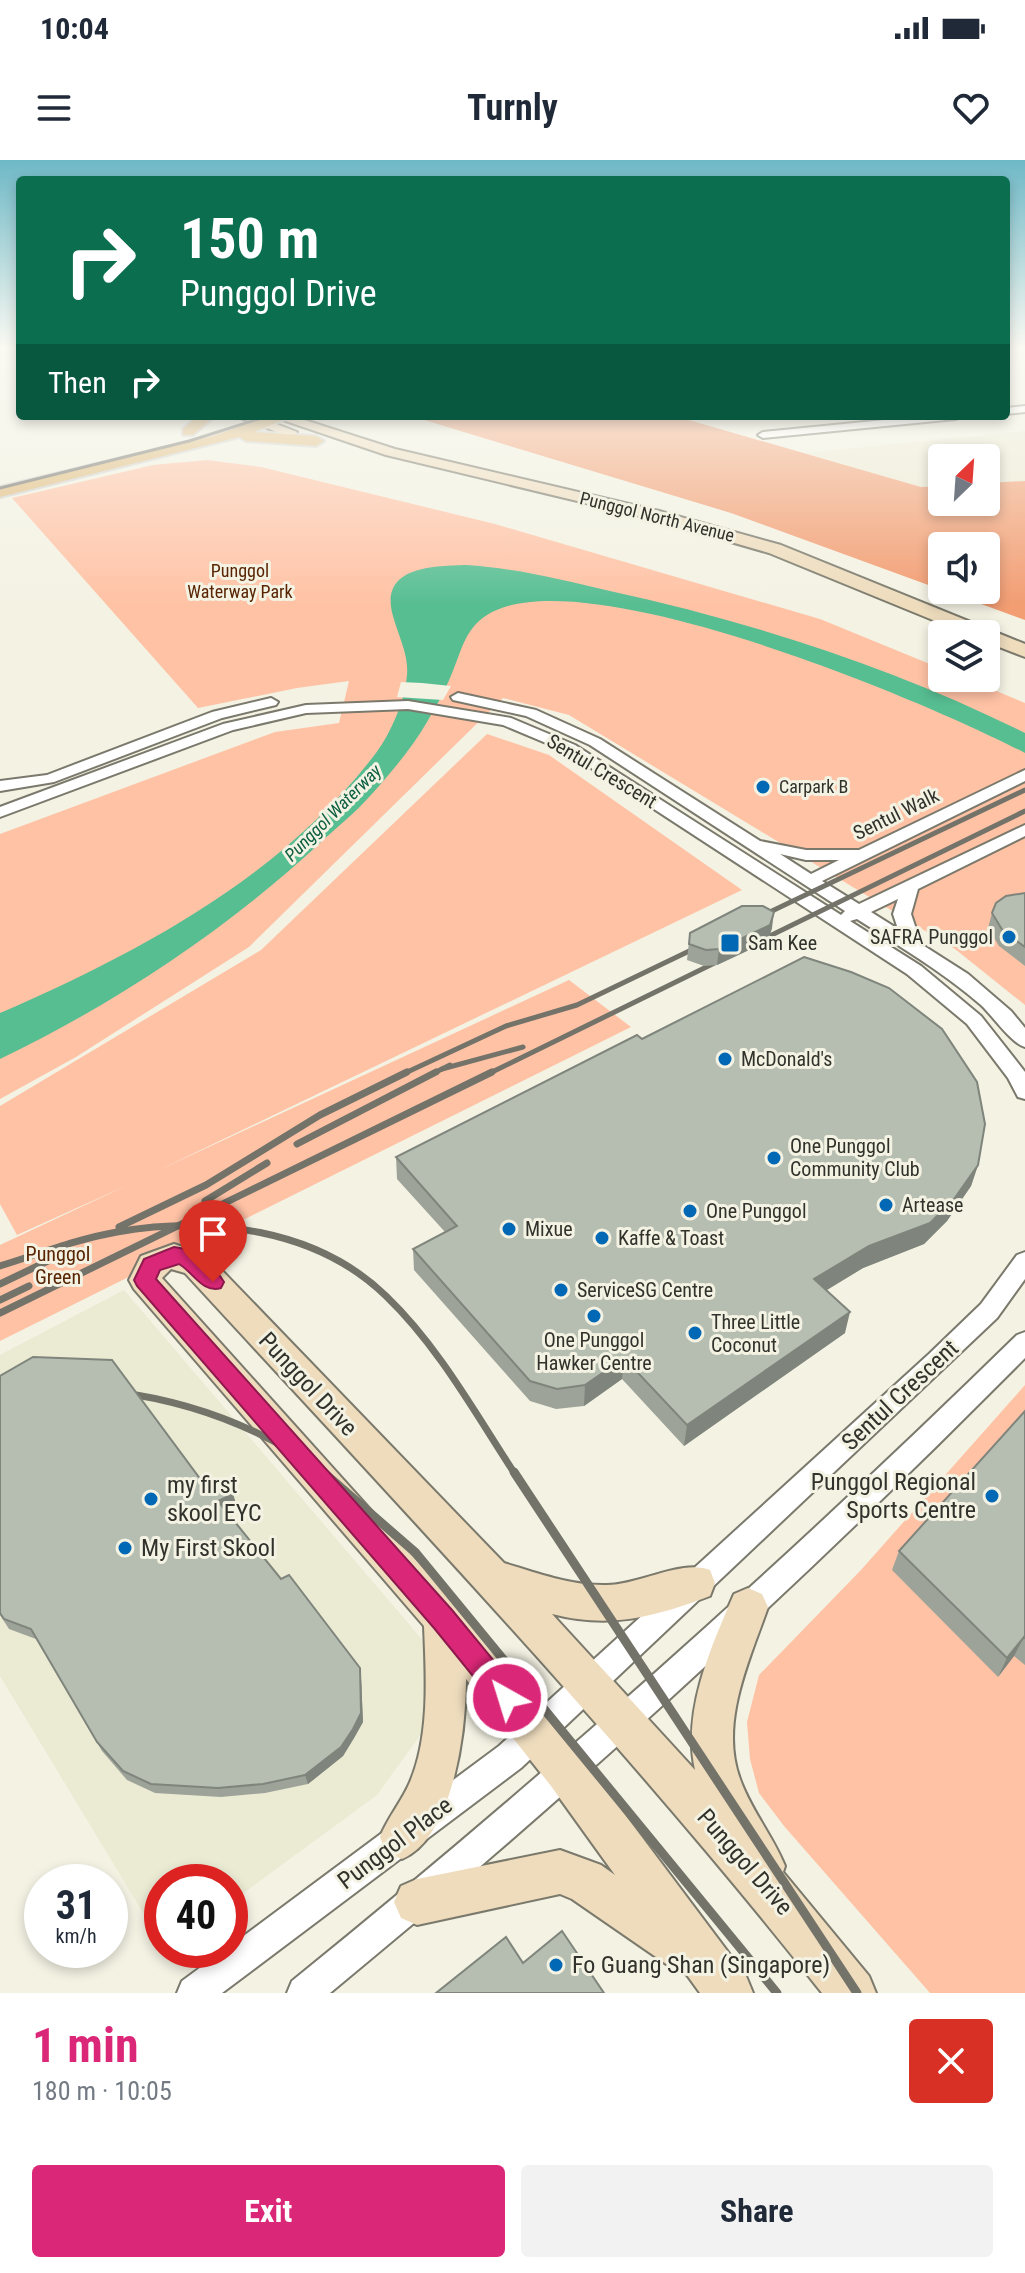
<!DOCTYPE html>
<html lang="en">
<head>
<meta charset="utf-8">
<style>
	:root { --surface:#fff; --page:#f2f2f3; --text:#1f2937; --muted:#747a83; --accent:#db2777 }
	body { margin:0; font-family:"Roboto Condensed",sans-serif; background:var(--page); color:var(--text); height:100vh; display:flex; flex-direction:column; font-size:30px; white-space:nowrap }
	* { box-sizing:border-box; margin:0 }
	p { font-size:26px; color:var(--muted) }
	.icon { flex:none; width:44px; height:44px; fill:none; stroke:currentColor; stroke-width:2; stroke-linecap:round; stroke-linejoin:round }
	.map { position:relative; height:1833px; overflow:hidden }
	.details { display:flex; flex-direction:column; background:var(--surface); flex:1 }
	.details>* { flex:none }
	.hud { position:absolute; left:16px; top:16px; width:994px; height:244px; border-radius:8px; box-shadow:0 4px 12px #0003; background:#0b6e4f; color:#fff; overflow:hidden }
	.needle { width:52px; rotate:25deg }
	.buttons { position:absolute; left:928px; top:284px; display:grid; gap:16px }
	.buttons a { display:grid; place-items:center; width:72px; height:72px; border-radius:8px; background:var(--surface); box-shadow:0 4px 12px #0003; font-size:40px }
	.speed { position:absolute; left:24px; top:1704px; display:flex; gap:16px; font-size:40px; font-weight:700; text-align:center }
	.speed>* { display:grid; place-content:center; width:104px; height:104px; border-radius:50%; background:var(--surface); box-shadow:0 4px 12px #0003; line-height:1 }
	.speed small { font-size:20px; font-weight:400 }
	.speed .limit { border:12px solid #d22; background:#fff; color:#111 }
	.pin { position:absolute; display:grid; place-items:center; width:68px; height:68px; color:#fff; margin:-82px -34px; border-radius:50% 50% 50% 0; rotate:-45deg; box-shadow:0 0 8px #0007 }
	.pin .icon { rotate:45deg }
	.me { position:absolute; width:88px; margin:-44px; rotate:321deg; stroke-linejoin:round; filter:drop-shadow(0 0 6px #0008) }
	.turn { display:flex; align-items:center; gap:28px; height:168px; padding:0 32px; font-size:36px }
	.turn .icon { width:104px; height:104px; stroke-width:2.5 }
	.turn b { display:block; font-size:56px; line-height:68px }
	.then { display:flex; align-items:center; height:76px; padding:0 32px; background:#0003; gap:16px; font-size:30px }
	.round { display:grid; place-items:center; flex:none; width:84px; height:84px; border-radius:8px; background:var(--page) }
	.headline { display:flex; align-items:center; justify-content:space-between; height:136px; padding:0 32px }
	h1 { font-size:48px; font-weight:700; line-height:60px; color:var(--accent) }
	.cta { display:flex; gap:16px; margin-top:auto; padding:16px 32px }
	.cta a { flex:1; height:92px; border-radius:8px; background:var(--accent); color:#fff; font-size:32px; font-weight:700; line-height:92px; text-align:center }
	.cta a+a { background:var(--page); color:var(--text) }
	.status { display:flex; justify-content:space-between; align-items:center; height:56px; padding:0 40px; background:var(--surface); direction:ltr }
	.status svg { height:22px; fill:currentColor }
	header { display:flex; justify-content:space-between; align-items:center; height:104px; padding:0 32px; background:var(--surface); font-size:36px; font-weight:700 }
	.map>svg:first-child { display:block }
	.built { fill:#ebead3 }
	.green { fill:#ffc2a5 }
	.forest { fill:#f29d72 }
	.water { fill:#57be92 }
	.pier { fill:#f3f2e3 }
	.lines { fill:none; stroke-linecap:round; stroke-linejoin:round }
	.street-casing { stroke:#7a796c; stroke-width:4 }
	.secondary-casing { stroke:#7a796c; stroke-width:4 }
	.primary-casing { stroke:#d2d2d1; stroke-width:4 }
	.street { fill:#fff; fill-rule:evenodd }
	.secondary { fill:#eedcbd; fill-rule:evenodd }
	.primary { fill:#deba7b; fill-rule:evenodd }
	.rail-far3 { stroke:#74736a; stroke-width:3 }
	.rail-far2 { stroke:#74736a; stroke-width:5 }
	.rail-far1 { stroke:#74736a; stroke-width:7 }
	.rail { stroke:#74736a; stroke-width:9 }
	.wall { fill:#9da398 }
	.shaded-wall { fill:#7f857c }
	.building { fill:#b6beb1; stroke:#7f857c; stroke-width:2 }
	.route { fill:#db2777; stroke:#8e194d; stroke-width:2 }
	.poi-dot { fill:#0068b4; stroke:#f3f2e3; stroke-width:3 }
	.labels { text-anchor:middle; stroke-width:6; stroke-linejoin:round; paint-order:stroke }
	.far-street-label { font-size:18px; fill:#32322c; stroke:#f3f2e3 }
	.far-park-label { font-size:18px; fill:#592403; stroke:#f3f2e3 }
	.far-poi-label { font-size:18px; fill:#32322c; stroke:#f3f2e3; text-anchor:start }
	.far-water-label { font-size:18px; font-style:italic; fill:#0d5f42; stroke:#f3f2e3 }
	.street-label { font-size:20px; fill:#32322c; stroke:#f3f2e3 }
	.poi-label { font-size:20px; fill:#32322c; stroke:#f3f2e3; text-anchor:start }
	.park-label { font-size:20px; fill:#592403; stroke:#f3f2e3 }
	.near-street-label { font-size:24px; fill:#32322c; stroke:#f3f2e3 }
	.near-poi-label { font-size:24px; fill:#32322c; stroke:#f3f2e3; text-anchor:start }
</style>
</head>
<body>
<div class="status"><b>10:04</b><svg viewBox="0 0 49 12"><path d="M0 12V9h3v3zM5 12V6h3v6zM10 12V3h3v9zM15 12V0h3v12zM26 1h20v11H26zM47 4h2v5h-2z"/></svg></div>
<header><svg class="icon" aria-label="menu" viewBox="0 0 24 24"><path d="M4 6h16M4 12h16M4 18h16"/></svg>Turnly<svg class="icon" aria-label="heart" viewBox="0 0 24 24"><path d="M12 20l-8-8c-3-5 5-10 8-4 3-6 11-1 8 4z"/></svg></header>
<div class="map">
<svg width="1025" height="1833" viewBox="0 0 1025 1833">
	<rect width="100%" height="100%" fill="#f3f2e3"/>
	<!-- built -->
	<g class="built">
		<polygon points="1025,271 1025,321 986,323 986,298 942,298 942,326 921,327 806,293"/>
		<polygon points="124,1130 425,1483 424,1570 377,1635 230,1743 230,1722 162,1722 162,1784 0,1516 0,1195"/>
	</g>
	<!-- green -->
	<g class="green">
		<polygon points="207,300 261,307 495,364 820,459 942,509 942,518 965,518 1025,543 1025,845 955,789 569,555 503,538 249,787 76,897 0,939 0,674 275,572 339,563 349,521 297,528 198,548 12,338 153,305"/>
		<polygon points="487,574 549,595 742,730 157,1011 569,820 631,867 0,1181 0,1085 130,1024 17,1075 0,1044 0,946 261,790"/>
		<polygon points="1025,1225 1025,1833 930,1833 784,1666 759,1633 750,1599 747,1562 759,1515 861,1410"/>
	</g>
	<!-- forest -->
	<polygon class="forest" points="411,256 675,256 921,327 942,326 942,342 986,342 986,323 1025,321 1025,460 943,430 986,430 986,386 942,386 942,430 731,353"/>
	<!-- water -->
	<path class="water" d="M466 405C515 408 562 420 610 431 752 462 895 508 1025 573V593C926 541 592 401 492 452 464 467 462 491 450 518 444 533 435 548 427 562 412 588 390 614 370 636 355 653 336 668 320 683 225 771 116 843 0 899V853C138 793 283 716 376 593 391 573 405 540 407 515 409 495 398 475 393 456 379 407 431 406 466 405Z"/>
	<!-- pier -->
	<polygon class="pier" points="401,522 422,523 451,526 443,540 397,537"/>
	<g class="lines">
		<defs>
			<g id="street">
				<polygon points="1025,246 1025,252 1006,254 1006,248"/>
				<polygon points="925,256 961,256 956,259 763,278 758,275 763,272"/>
				<path d="M458 533 536 550 600 579 760 681 806 690H859L1025 610V621L822 721 859 744 1025 665V676L918 729 911 754 921 784 968 814 1011 851 1025 868V887C1012 884 992 855 981 845 943 812 899 786 857 759L850 761 921 806 981 856 1025 912V939L1018 937 1008 918 967 864 907 814 565 591 503 565 408 549 306 553 233 570 0 657V647L223 564 306 545 408 541 511 558 575 585 841 755 845 751 590 585 526 556 453 540 451 537ZM780 694 806 700H839L811 714ZM898 739 893 754 898 769 871 752Z"/>
				<polygon points="271,538 278,542 276,545 222,558 54,622 0,631 0,621 47,615 212,552"/>
				<polygon points="1025,1092 1025,1119 997,1158 521,1608 222,1833 177,1833 182,1821 224,1790 230,1790 230,1786 499,1586 929,1194 981,1144 1017,1095"/>
				<path d="M1025 1172V1198C804 1421 573 1633 330 1833H287L292 1821C544 1617 785 1402 1017 1175Z"/>
			</g>
			<g id="secondary">
				<polygon points="235,256 256,256 297,272 295,275 285,275"/>
				<polygon points="271,256 292,256 395,289 659,351 781,385 1025,484 1025,497 986,482 986,474 967,474 769,393 648,358 386,295"/>
				<path d="M174 1084 207 1095 504 1403C537 1413 572 1426 607 1425 639 1425 682 1399 710 1410L715 1423 710 1436C654 1457 610 1469 552 1454L695 1610C682 1551 711 1487 734 1434L748 1428 762 1434 768 1447C750 1499 719 1563 740 1619 751 1650 773 1676 785 1706L783 1712 869 1816 876 1833H822C623 1581 402 1349 185 1113L171 1109 162 1118 457 1446 581 1596 746 1816 753 1833H700L687 1815 672 1808 572 1739 560 1734 417 1765 401 1758 394 1742 401 1726 417 1719 560 1690 601 1705 615 1715 551 1626 466 1519C466 1569 454 1677 402 1699L386 1693 380 1677C388 1657 402 1641 410 1622 430 1575 426 1516 424 1466L134 1129 129 1120 141 1096Z"/>
			</g>
			<g id="primary">
				<polygon points="198,256 215,256 193,275 183,275 183,269"/>
				<polygon points="270,256 290,257 254,272 316,276 324,281 316,286 246,281 239,277 0,337 0,327 213,276"/>
			</g>
		</defs>
		<!-- street casing -->
		<use href="#street" class="street-casing"/>
		<!-- secondary casing -->
		<use href="#secondary" class="secondary-casing"/>
		<!-- primary casing -->
		<use href="#primary" class="primary-casing"/>
		<!-- street -->
		<use href="#street" class="street"/>
		<!-- secondary -->
		<use href="#secondary" class="secondary"/>
		<!-- primary -->
		<use href="#primary" class="primary"/>
		<!-- rail-far3 -->
		<polyline class="rail-far3" points="0,328 189,281 268,256"/>
		<!-- rail-far2 -->
		<g class="rail-far2">
			<polyline points="751,761 1025,630"/>
			<polyline points="442,909 523,887"/>
			<polyline points="403,914 506,866 577,845 708,782"/>
			<polyline points="432,914 450,905"/>
			<polyline points="488,914 1025,651"/>
		</g>
		<!-- rail-far1 -->
		<g class="rail-far1">
			<polyline points="297,984 436,912"/>
			<polyline points="205,1041 267,1003"/>
			<polyline points="119,1067 206,1025 320,955 407,912"/>
			<path d="M0 1106C39 1094 77 1079 117 1072 210 1056 316 1068 386 1136 439 1187 475 1253 515 1314"/>
			<polyline points="0,1124 50,1100"/>
			<polyline points="0,1140 29,1126"/>
			<polyline points="0,1153 492,912"/>
			<path d="M117 1232C192 1242 264 1269 326 1314"/>
		</g>
		<!-- rail -->
		<g class="rail">
			<polyline points="323,1312 416,1393 777,1833"/>
			<polyline points="514,1312 857,1833"/>
		</g>
	</g>
	<!-- wall -->
	<g class="wall">
		<polygon points="1025,733 1025,806 999,786 988,768 992,753"/>
		<polygon points="772,768 768,781 717,805 704,806 687,800 690,773"/>
		<polygon points="642,879 978,1005 971,1026 947,1061 924,1084 863,1108 826,1130 845,1173 684,1286 622,1219 584,1246 556,1249 530,1241 414,1110 413,1089 445,1072 397,1019 396,997"/>
		<polygon points="0,1216 207,1328 233,1334 236,1344 225,1350 281,1419 360,1508 361,1518 363,1562 354,1578 343,1596 308,1624 265,1633 221,1637 155,1633 127,1620 102,1591 36,1479 9,1469 0,1455"/>
		<polygon points="1025,1251 1025,1505 1014,1496 998,1517 892,1410 899,1391"/>
	</g>
	<!-- shaded-wall -->
	<g class="shaded-wall">
		<polygon points="774,752 772,768 768,781 717,805 719,789"/>
		<polygon points="978,1005 971,1026 947,1061 924,1084 863,1108 809,1141 814,1119 869,1086"/>
		<polygon points="850,1152 845,1173 684,1286 687,1265"/>
		<polygon points="624,1198 622,1219 584,1246 585,1225"/>
		<polygon points="233,1334 236,1344 221,1352 218,1341"/>
		<polygon points="1024,1477 1014,1496 998,1517 1007,1498"/>
		<polygon points="360,1508 361,1518 363,1562 354,1578 343,1596 308,1624 305,1615"/>
	</g>
	<!-- building -->
	<g class="building">
		<polygon points="1025,733 1025,787 1003,771 992,753 996,743 1006,736"/>
		<polygon points="742,746 763,746 774,752 770,765 719,789 706,790 689,784 690,773"/>
		<polygon points="804,797 851,812 889,828 942,869 977,922 985,964 978,1005 954,1039 930,1063 869,1086 814,1119 850,1152 687,1265 624,1198 585,1225 557,1229 530,1221 413,1089 457,1066 396,997 637,875 642,879"/>
		<polygon points="33,1197 112,1200 207,1328 233,1334 218,1341 281,1419 289,1415 360,1508 361,1553 353,1569 341,1587 305,1615 263,1624 218,1628 151,1624 123,1611 97,1582 31,1469 4,1459 0,1453 0,1216"/>
		<polygon points="1025,1251 1025,1478 1024,1477 1007,1498 899,1391"/>
		<polygon points="562,1771 604,1833 436,1833 506,1777 523,1803"/>
	</g>
	<!-- sky -->
	<linearGradient id="sky" x2="0" y2="1"><stop stop-color="#6eb8c6"/><stop offset="0.42" stop-color="#faf9f2"/><stop offset="1" stop-color="#faf9f2" stop-opacity="0"/></linearGradient>
	<rect width="1025" height="445" fill="url(#sky)"/>
	<!-- route -->
	<path class="route" d="M174 1087C195 1089 213 1104 224 1122L221 1128C203 1134 193 1112 179 1104L160 1110 156 1119 452 1450 517 1529 521 1538 517 1547 507 1551 498 1547 434 1468 137 1126 134 1120 144 1099Z"/>
	<!-- markers -->
	<g class="poi-dot">
		<circle cx="763" cy="627" r="8"/>
		<circle cx="1009" cy="777" r="8"/>
		<rect x="720" y="773" width="20" height="20" rx="4"/>
		<circle cx="725" cy="899" r="8"/>
		<circle cx="774" cy="998" r="8"/>
		<circle cx="886" cy="1045" r="8"/>
		<circle cx="690" cy="1051" r="8"/>
		<circle cx="509" cy="1069" r="8"/>
		<circle cx="602" cy="1078" r="8"/>
		<circle cx="561" cy="1130" r="8"/>
		<circle cx="594" cy="1156" r="8"/>
		<circle cx="695" cy="1173" r="8"/>
		<circle cx="992" cy="1336" r="8"/>
		<circle cx="151" cy="1339" r="8"/>
		<circle cx="125" cy="1388" r="8"/>
		<circle cx="556" cy="1805" r="8"/>
	</g>
	<g class="labels">
		<!-- far-street labels -->
		<g class="far-street-label">
			<text transform="translate(657 357) rotate(14)" y="6">Punggol North Avenue</text>
		</g>
		<!-- far-park labels -->
		<g class="far-park-label">
			<text x="240" y="417">Punggol<tspan x="240" dy="21">Waterway Park</tspan></text>
		</g>
		<!-- far-poi labels -->
		<g class="far-poi-label">
			<text x="779" y="633">Carpark B</text>
		</g>
		<!-- far-water labels -->
		<g class="far-water-label">
			<text transform="translate(333 653) rotate(-45)" y="6">Punggol Waterway</text>
		</g>
		<!-- street labels -->
		<g class="street-label">
			<text transform="translate(602 611) rotate(31)" y="7">Sentul Crescent</text>
			<text transform="translate(896 654) rotate(-26)" y="7">Sentul Walk</text>
		</g>
		<!-- poi labels -->
		<g class="poi-label">
			<text x="993" y="784" text-anchor="end">SAFRA Punggol</text>
			<text x="748" y="790">Sam Kee</text>
			<text x="741" y="906">McDonald's</text>
			<text x="790" y="993">One Punggol<tspan x="790" dy="23">Community Club</tspan></text>
			<text x="902" y="1052">Artease</text>
			<text x="706" y="1058">One Punggol</text>
			<text x="525" y="1076">Mixue</text>
			<text x="618" y="1085">Kaffe &amp; Toast</text>
			<text x="577" y="1137">ServiceSG Centre</text>
			<text x="711" y="1169">Three Little<tspan x="711" dy="23">Coconut</tspan></text>
			<text x="594" y="1187" text-anchor="middle">One Punggol<tspan x="594" dy="23">Hawker Centre</tspan></text>
		</g>
		<!-- park labels -->
		<g class="park-label">
			<text x="58" y="1101">Punggol<tspan x="58" dy="23">Green</tspan></text>
		</g>
		<!-- near-street labels -->
		<g class="near-street-label">
			<text transform="translate(308 1224) rotate(47)" y="8">Punggol Drive</text>
			<text transform="translate(900 1235) rotate(-43)" y="8">Sentul Crescent</text>
			<text transform="translate(395 1683) rotate(-37)" y="8">Punggol Place</text>
			<text transform="translate(745 1702) rotate(49)" y="8">Punggol Drive</text>
		</g>
		<!-- near-poi labels -->
		<g class="near-poi-label">
			<text x="976" y="1330" text-anchor="end">Punggol Regional<tspan x="976" dy="28">Sports Centre</tspan></text>
			<text x="167" y="1333">my first<tspan x="167" dy="28">skool EYC</tspan></text>
			<text x="141" y="1396">My First Skool</text>
			<text x="572" y="1813">Fo Guang Shan (Singapore)</text>
		</g>
	</g>
</svg>
<div class="buttons">
<a><svg class="needle" viewBox="-14 -14 28 28"><path d="M0-13l5 13h-10z" fill="#e53935"/><path d="M0 13l5-13h-10z" fill="#747a83"/></svg></a>
<a><svg class="icon" aria-label="sound" viewBox="0 0 24 24"><path d="M4 9h4l5-4v14l-5-4H4zM17 9q2 3 0 6"/></svg></a>
<a><svg class="icon" aria-label="layers" viewBox="0 0 24 24"><path d="M12 4l9 5-9 5-9-5zM3 14l9 5 9-5"/></svg></a>
</div>
<div class="speed"><div>31<small>km/h</small></div><div class="limit">40</div></div>
<div class="pin" style="left:213px;top:1122px;background:#d93025"><svg class="icon" aria-label="arrive" viewBox="0 0 24 24"><path d="M6 21V4h12l-3 4 3 4H6"/></svg></div>
<svg class="me" style="left:507px;top:1538px" viewBox="-20 -20 40 40"><circle r="17" fill="#db2777" stroke="#fff" stroke-width="3"/><path d="M0-11L8 9 0 5-8 9z" fill="#fff"/></svg>
<div class="hud">
<div class="turn"><svg class="icon" aria-label="right" viewBox="0 0 24 24"><path d="M7 20v-9h11M14 6l5 5-5 5"/></svg><div><b>150 m</b>Punggol Drive</div></div>
<div class="then">Then<svg class="icon" aria-label="right" viewBox="0 0 24 24"><path d="M7 20v-9h11M14 6l5 5-5 5"/></svg></div>
</div>
</div>
<section class="details">
<div class="headline"><div><h1>1 min</h1><p>180 m · 10:05</p></div><a class="round" style="background:#d93025;color:#fff"><svg class="icon" aria-label="close" viewBox="0 0 24 24"><path d="M6 6l12 12M18 6L6 18"/></svg></a></div>
<div class="cta"><a>Exit</a><a>Share</a></div>
</section>
</body>
</html>
